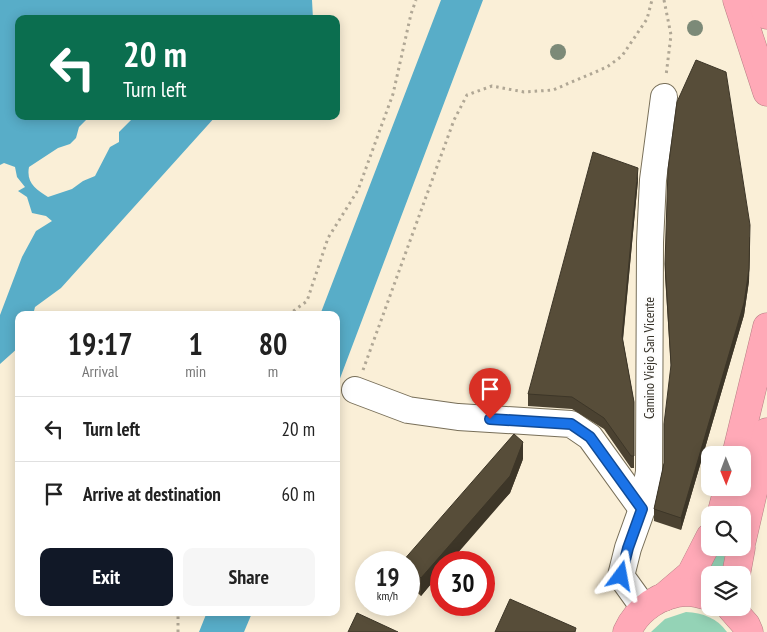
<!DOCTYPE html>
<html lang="en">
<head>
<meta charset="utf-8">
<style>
	:root { --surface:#fff; --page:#f6f6f6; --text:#222; --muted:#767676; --line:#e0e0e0; --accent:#111827 }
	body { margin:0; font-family:"PT Sans Narrow",sans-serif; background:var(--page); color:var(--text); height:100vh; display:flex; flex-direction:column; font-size:19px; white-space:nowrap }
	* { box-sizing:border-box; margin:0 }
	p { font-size:16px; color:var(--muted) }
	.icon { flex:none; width:28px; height:28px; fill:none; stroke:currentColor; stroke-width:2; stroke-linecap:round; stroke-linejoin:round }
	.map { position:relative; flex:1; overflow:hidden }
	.sheet { position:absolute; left:15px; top:311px; width:325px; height:305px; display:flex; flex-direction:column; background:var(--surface); border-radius:10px; box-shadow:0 2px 12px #0003 }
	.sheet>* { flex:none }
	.guide { position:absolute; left:15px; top:15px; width:325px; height:105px; border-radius:10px; box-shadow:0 2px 12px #0003; background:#0b6e4f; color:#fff; overflow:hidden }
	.needle { width:32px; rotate:179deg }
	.fabs { position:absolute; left:701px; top:446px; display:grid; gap:10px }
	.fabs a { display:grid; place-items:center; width:50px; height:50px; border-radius:10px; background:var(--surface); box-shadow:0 2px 12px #0003; font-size:25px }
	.speed { position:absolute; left:355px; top:551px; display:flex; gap:10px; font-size:25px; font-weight:700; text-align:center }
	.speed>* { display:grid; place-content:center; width:65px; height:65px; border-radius:50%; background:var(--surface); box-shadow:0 2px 12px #0003; line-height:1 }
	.speed small { font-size:12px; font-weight:400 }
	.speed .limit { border:8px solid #d22; background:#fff; color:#111 }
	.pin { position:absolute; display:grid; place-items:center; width:42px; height:42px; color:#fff; margin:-51px -21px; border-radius:50% 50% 50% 0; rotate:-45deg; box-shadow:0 0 5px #0007 }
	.pin .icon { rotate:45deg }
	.me { position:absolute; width:55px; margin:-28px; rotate:13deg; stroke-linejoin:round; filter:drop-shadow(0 0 4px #0008) }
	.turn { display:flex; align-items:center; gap:18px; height:105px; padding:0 25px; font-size:22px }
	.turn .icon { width:65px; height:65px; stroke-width:2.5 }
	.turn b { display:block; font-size:35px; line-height:42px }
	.eta { display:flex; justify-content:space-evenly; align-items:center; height:85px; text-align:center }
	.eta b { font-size:30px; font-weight:600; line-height:35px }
	.cta { display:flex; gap:10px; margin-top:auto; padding:10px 25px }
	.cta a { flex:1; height:58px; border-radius:10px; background:var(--accent); color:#fff; font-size:20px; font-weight:600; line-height:58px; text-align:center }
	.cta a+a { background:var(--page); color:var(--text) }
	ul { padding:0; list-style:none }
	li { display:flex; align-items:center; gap:15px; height:65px; padding:0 25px; border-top:1px solid var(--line) }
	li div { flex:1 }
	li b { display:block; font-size:19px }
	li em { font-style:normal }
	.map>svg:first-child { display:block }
	.green { fill:#94d3b6 }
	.water { fill:#58adc8 }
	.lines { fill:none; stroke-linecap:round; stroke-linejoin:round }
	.minor-casing { stroke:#786f59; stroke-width:28 }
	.highway-casing { stroke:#b87f85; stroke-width:29 }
	.path { stroke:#b0a795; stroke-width:3; stroke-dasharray:2.5 4; stroke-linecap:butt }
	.minor { stroke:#fff; stroke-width:26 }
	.highway { stroke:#ffa9b7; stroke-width:28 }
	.tree { fill:#7c8a78 }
	.wall { fill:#4b4231 }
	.shaded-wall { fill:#3d3628 }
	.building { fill:#574d39; stroke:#3d3628 }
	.route-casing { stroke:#114b97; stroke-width:12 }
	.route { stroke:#1a73e8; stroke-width:9 }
	.labels { text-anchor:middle; stroke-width:5; stroke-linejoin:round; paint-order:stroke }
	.street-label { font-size:14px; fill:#343027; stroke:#fdfdfd }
</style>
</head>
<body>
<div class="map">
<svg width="767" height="632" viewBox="0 0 767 632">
	<rect width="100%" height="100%" fill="#faefd7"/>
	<!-- green -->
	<g class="green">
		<polygon points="720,548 725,548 724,575 710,575 710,583 701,580"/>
		<path d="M686 612C703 613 717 618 727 632H651L665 619Z"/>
	</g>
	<!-- water -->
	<g class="water">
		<path d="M0 0H312L313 19H19V116H90L79 127 76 138 70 144 58 148 29 167C26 183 36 189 48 197L72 189 83 181 95 176 110 147 119 142V132L133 118 216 116 61 288 35 307 33 315H19V347L0 364V315L22 257 36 231 52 221 46 216 32 213 27 197 18 191 25 187 17 177 15 167 4 163 0 165Z"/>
		<polygon points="441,0 483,0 336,389 336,315 320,315"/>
		<polygon points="207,612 252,612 252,613 244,632 199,632"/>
	</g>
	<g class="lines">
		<defs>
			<g id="minor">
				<polyline points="355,390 408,410 458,417 571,424 590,437 642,509"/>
				<polyline points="644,608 621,576 628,548 642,509 649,472 650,242 653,180 664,97"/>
			</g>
			<g id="highway">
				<polyline points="737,0 767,92"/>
				<polyline points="762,0 767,15"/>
				<polyline points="736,455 767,327"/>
				<polyline points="721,515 728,488"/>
				<polyline points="742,540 767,432"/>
				<polyline points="736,575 741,548"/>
				<polyline points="664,597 691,574 710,537"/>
				<polyline points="731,608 746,625 749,632"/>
				<path d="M627 632C637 609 661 593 687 592 694 592 703 595 710 596"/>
			</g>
		</defs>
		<!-- minor casing -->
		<use href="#minor" class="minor-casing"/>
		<!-- highway casing -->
		<use href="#highway" class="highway-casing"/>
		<!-- path -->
		<g class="path">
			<polyline points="664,0 671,35 666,76"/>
			<polyline points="288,315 307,301 328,238 358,190 393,94 411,14 416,0"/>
			<polyline points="363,370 454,120 467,95 492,86 524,92 553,90 607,67 622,56 647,19 652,0"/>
			<polyline points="178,632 178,612"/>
		</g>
		<!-- minor -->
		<use href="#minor" class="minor"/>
		<!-- highway -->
		<use href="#highway" class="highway"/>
	</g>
	<!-- trees -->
	<g class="tree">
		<circle cx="695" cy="28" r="8"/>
		<circle cx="558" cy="52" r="8"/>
	</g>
	<!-- wall -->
	<g class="wall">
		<polygon points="638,180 623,340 634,402 634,468 631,468 604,429 572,409 528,406 528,394"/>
		<polygon points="750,237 749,281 744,315 681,530 654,521 654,509 664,463 671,369 665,276 665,264"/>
		<polygon points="523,459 510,493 441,562 441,572 421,596 409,585 409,562"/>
	</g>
	<!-- shaded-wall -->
	<g class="shaded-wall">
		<polygon points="638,168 638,180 622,348 622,336"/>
		<polygon points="750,237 749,281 744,315 681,530 681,518"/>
		<polygon points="523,442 523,459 510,493 450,562 441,562 441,572 421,596 421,578"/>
	</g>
	<!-- building -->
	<g class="building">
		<polygon points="696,60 726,72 750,225 749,269 744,303 681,518 654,509 664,463 664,424 671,365 665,264 668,169 677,102"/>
		<polygon points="593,152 638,168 622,336 634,402 634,456 631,456 604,418 572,397 528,394"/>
		<polygon points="514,434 523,442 510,476 421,578 409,568 409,562 402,562"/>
		<polygon points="510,599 576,628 575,632 495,632"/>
		<polygon points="357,613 398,632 348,632"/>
	</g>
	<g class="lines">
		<defs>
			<polyline id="route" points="490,419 571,424 590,437 642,509 628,548 621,576"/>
		</defs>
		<!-- route casing -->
		<use href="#route" class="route-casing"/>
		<!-- route -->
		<use href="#route" class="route"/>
	</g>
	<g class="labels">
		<!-- street labels -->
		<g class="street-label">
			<text transform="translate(649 358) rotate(-90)" y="5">Camino Viejo San Vicente</text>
		</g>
	</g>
</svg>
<div class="fabs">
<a><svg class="needle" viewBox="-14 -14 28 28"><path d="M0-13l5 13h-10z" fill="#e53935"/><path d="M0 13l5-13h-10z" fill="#767676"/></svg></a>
<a><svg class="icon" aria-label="search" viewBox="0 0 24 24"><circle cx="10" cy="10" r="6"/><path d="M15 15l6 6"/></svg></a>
<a><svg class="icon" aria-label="layers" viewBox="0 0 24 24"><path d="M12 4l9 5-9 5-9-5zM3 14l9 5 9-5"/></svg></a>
</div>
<div class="speed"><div>19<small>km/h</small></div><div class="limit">30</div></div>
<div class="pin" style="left:490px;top:419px;background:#d93025"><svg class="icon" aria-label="arrive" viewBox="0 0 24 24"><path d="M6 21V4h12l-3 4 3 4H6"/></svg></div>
<svg class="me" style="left:621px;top:576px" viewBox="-20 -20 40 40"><path d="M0-17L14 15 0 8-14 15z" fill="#1a73e8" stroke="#fff" stroke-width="4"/></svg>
<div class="guide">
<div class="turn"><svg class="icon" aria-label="left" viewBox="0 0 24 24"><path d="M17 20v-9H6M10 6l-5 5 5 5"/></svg><div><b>20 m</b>Turn left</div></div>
</div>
<section class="sheet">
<div class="eta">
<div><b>19:17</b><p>Arrival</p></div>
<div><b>1</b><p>min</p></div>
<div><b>80</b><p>m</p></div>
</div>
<ul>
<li><svg class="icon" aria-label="left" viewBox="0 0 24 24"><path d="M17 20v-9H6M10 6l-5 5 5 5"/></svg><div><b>Turn left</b></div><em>20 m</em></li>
<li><svg class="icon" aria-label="arrive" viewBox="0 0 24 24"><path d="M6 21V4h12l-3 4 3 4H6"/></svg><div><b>Arrive at destination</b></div><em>60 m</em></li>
</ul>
<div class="cta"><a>Exit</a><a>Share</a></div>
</section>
</div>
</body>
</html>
